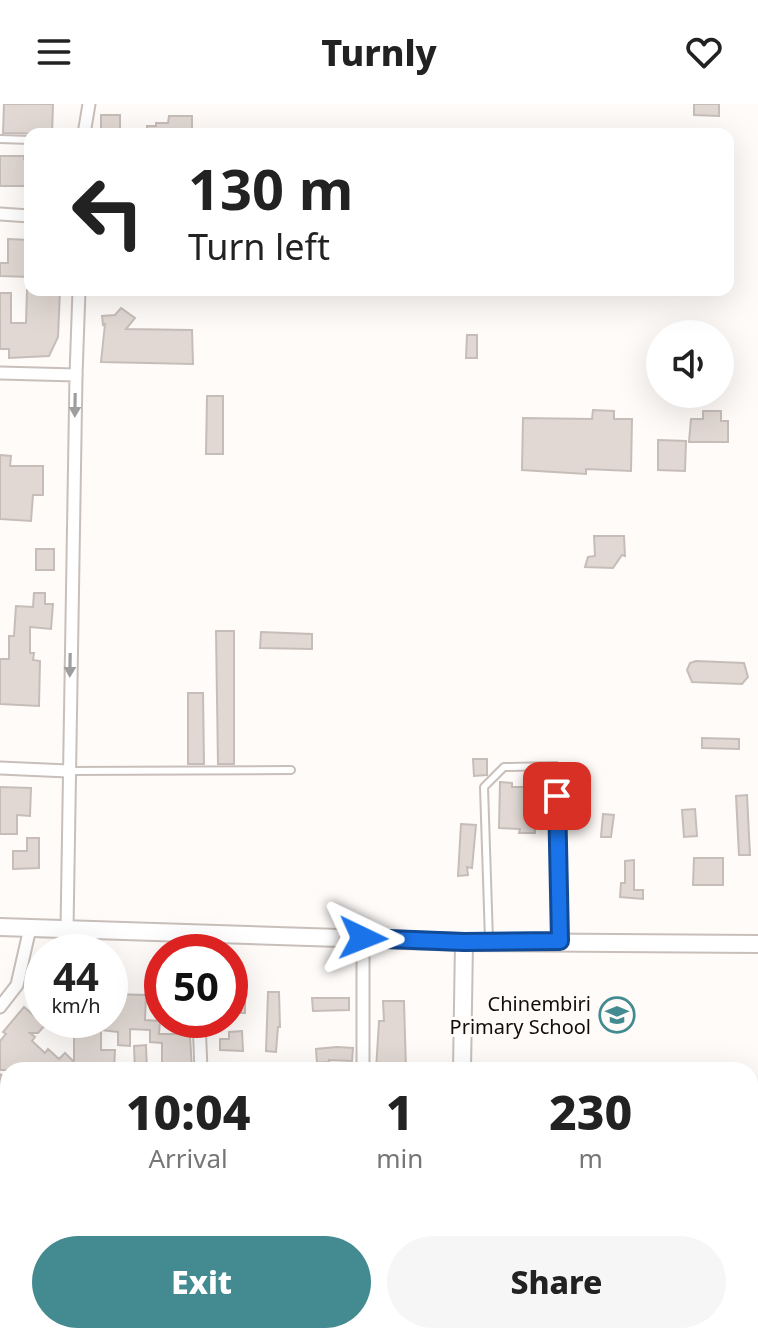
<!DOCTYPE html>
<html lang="en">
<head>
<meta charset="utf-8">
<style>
	:root { --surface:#fff; --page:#f6f6f6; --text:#222; --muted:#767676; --accent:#438b90 }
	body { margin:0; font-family:"Noto Sans",sans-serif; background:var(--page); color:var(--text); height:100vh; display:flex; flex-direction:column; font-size:30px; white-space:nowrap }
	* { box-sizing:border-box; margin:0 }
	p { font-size:26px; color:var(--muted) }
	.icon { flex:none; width:44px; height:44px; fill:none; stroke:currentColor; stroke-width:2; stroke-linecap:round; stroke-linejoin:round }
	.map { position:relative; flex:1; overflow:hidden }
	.drawer { position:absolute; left:0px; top:958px; width:758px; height:282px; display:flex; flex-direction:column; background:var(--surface); border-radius:24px 24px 0 0; box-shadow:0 8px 32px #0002 }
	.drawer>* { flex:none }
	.guide { position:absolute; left:24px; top:24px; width:710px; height:168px; border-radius:16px; box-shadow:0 8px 32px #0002; background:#fff; color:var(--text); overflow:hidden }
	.controls { position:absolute; left:646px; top:216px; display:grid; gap:16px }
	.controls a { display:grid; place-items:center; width:88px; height:88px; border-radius:50%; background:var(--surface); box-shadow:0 8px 32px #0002; font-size:40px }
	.speed { position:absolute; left:24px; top:830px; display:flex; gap:16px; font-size:40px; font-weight:700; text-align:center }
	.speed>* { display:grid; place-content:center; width:104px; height:104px; border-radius:50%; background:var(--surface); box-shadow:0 8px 32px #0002; line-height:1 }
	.speed small { font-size:20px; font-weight:400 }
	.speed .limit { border:12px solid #d22; background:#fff; color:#111 }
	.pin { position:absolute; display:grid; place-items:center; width:68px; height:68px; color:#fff; margin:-34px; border-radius:16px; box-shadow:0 4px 12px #0006 }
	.me { position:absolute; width:88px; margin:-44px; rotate:92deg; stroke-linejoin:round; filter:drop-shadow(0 0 6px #0008) }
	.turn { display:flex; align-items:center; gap:28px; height:168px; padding:0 32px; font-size:36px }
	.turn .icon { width:104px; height:104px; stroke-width:2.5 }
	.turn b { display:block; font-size:56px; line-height:68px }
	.eta { display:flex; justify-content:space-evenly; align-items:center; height:136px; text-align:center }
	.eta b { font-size:48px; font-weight:800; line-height:56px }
	.button { display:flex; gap:16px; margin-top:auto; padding:16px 32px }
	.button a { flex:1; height:92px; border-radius:48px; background:var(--accent); color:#fff; font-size:32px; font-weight:800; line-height:92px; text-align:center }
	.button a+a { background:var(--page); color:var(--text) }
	header { display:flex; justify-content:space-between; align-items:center; height:104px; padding:0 32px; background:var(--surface); font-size:36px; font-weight:800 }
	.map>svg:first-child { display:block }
	.building { fill:#e1d8d3; stroke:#c6bdb8; stroke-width:2 }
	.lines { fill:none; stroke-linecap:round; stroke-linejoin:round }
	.lane-casing { stroke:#c8bfba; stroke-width:10 }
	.street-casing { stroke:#c8bfba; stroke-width:15 }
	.secondary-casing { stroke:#c8bfba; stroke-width:20 }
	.lane { stroke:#fff; stroke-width:6 }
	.street { stroke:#fff; stroke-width:11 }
	.secondary { stroke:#fff; stroke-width:16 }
	.oneway { fill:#9f9e9e }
	.route-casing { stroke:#114b97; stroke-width:20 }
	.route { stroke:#1a73e8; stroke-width:14 }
	.labels { text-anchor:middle; stroke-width:6; stroke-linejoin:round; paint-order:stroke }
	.poi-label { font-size:20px; fill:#100d0c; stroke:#fefbf9; text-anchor:end }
</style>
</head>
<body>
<header><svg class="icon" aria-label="menu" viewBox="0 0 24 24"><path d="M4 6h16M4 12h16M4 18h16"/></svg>Turnly<svg class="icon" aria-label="heart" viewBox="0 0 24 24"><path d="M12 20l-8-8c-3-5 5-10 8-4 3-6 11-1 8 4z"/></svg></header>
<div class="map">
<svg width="758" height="1239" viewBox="0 0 758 1239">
	<rect width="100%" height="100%" fill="#fefbf9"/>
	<!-- building -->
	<g class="building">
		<polygon points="4,0 53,0 52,30 3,29"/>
		<polygon points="694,0 719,0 719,12 694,11"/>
		<rect x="101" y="11" width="19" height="19"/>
		<polygon points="169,12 192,12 192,30 147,30 147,22 156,22 156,19 168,19"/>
		<polygon points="0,52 24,52 24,55 30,55 30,82 0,82"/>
		<polygon points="8,135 30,136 30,173 0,172 0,159 8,159"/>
		<polygon points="27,186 60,186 58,233 49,252 9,254 9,245 0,245 0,189 11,189 11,219 26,219"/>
		<polygon points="121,204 135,214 126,225 192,226 193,260 101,258 105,220 103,221 102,212 115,211"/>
		<polygon points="467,231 477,231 477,254 466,254"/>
		<polygon points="207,292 223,292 223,350 206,350"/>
		<polygon points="593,306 614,307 614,315 632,315 631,367 586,365 586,370 522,366 523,314 592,315"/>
		<polygon points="703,307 721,307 721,317 728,317 728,338 689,338 691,315 703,315"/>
		<polygon points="658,336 686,337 685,367 658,366"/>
		<polygon points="0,351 11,352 10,362 43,362 43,391 33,391 31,417 0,415"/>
		<polygon points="594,432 624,432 625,452 622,451 613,464 585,463 588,453 595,452"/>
		<rect x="36" y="445" width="18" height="21"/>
		<polygon points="34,489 45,489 45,500 53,500 51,525 30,523 30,549 34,549 33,556 40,557 39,602 0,600 0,555 9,555 9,532 14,532 16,502 33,503"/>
		<polygon points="216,527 234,527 234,660 218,660"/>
		<polygon points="261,528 312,530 312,545 260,544"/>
		<polygon points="696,557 744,559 748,573 742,580 692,578 687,566 690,559"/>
		<polygon points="188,589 203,589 204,660 188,660"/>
		<polygon points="702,634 739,635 739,645 702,644"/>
		<polygon points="473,655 487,655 487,671 474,672"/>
		<polygon points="500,678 512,679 512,683 527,683 527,707 534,707 535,729 519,729 520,725 499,724"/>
		<polygon points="0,683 31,684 30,712 17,711 17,730 0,730"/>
		<polygon points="747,691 750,751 739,751 736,692"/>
		<polygon points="695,705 697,732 684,733 682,706"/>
		<polygon points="603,710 614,711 611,733 601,733"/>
		<polygon points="461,720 476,721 472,764 467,763 468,771 458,772"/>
		<polygon points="27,734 39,734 39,764 13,765 13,747 27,747"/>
		<polygon points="694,754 723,754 723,781 693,781"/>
		<polygon points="634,756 634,786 643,786 643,795 620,793 621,779 625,779 625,757"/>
		<polygon points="268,888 279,888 280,923 278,923 276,948 266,947"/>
		<rect x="234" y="889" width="11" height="20"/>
		<polygon points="110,890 146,891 145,916 160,917 159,930 178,930 179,916 189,916 192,965 162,966 162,939 150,938 150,926 130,925 130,942 118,941 118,928 101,926 101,946 115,946 114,966 0,966 0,937 6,930 3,928 24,903 45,921 38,929 30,929 35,933 32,937 45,949 48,945 59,955 65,949 74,958 74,928 52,927 51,916 110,916"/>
		<polygon points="312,894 349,894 349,906 313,907"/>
		<polygon points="383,897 404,897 406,966 376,966 379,917 384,917"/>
		<polygon points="242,927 243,947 220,946 220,935 229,935 229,928"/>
		<polygon points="146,941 147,966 135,966 134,942"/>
		<polygon points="337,943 353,944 352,957 329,956 329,958 317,959 316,945"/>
		<polygon points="0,970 8,976 8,1044 0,1036"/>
		<polygon points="758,1004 758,1053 750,1060 758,1069 758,1081 750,1088 750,1010"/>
		<polygon points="0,1093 8,1100 8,1140 0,1133"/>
	</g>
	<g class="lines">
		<defs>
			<g id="lane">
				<polyline points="0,35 30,36"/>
				<polyline points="68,667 291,666"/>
				<polyline points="489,836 484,683 504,663 556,662 560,837"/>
				<polyline points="608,1232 613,1239"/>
			</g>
			<g id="street">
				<polyline points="84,30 89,0"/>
				<polyline points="0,110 30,112"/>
				<polyline points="0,269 76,271 67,825"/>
				<polyline points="76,271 79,186"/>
				<polyline points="0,664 68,667"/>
				<polyline points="195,830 196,848"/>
				<polyline points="0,903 17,881 30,824"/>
				<polyline points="199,916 201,966"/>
				<polyline points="363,966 363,834"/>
				<polyline points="0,1074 8,1065"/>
				<polyline points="750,1108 758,1119"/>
				<polyline points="0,1186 8,1193"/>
				<polyline points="750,1187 758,1181"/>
				<polyline points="750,1221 758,1231"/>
				<polyline points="54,1232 62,1239"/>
				<polyline points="201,1232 209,1239"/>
				<polyline points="493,1232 499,1239"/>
				<polyline points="368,1239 368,1232"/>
				<polyline points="684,1239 692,1232"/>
			</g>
			<g id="secondary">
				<polyline points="0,823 464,838 758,840"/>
				<polyline points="462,966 464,838"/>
				<polyline points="453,1239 454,1232"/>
			</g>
		</defs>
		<!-- lane casing -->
		<use href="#lane" class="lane-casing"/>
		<!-- street casing -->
		<use href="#street" class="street-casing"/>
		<!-- secondary casing -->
		<use href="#secondary" class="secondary-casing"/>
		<!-- lane -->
		<use href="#lane" class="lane"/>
		<!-- street -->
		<use href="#street" class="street"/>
		<!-- secondary -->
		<use href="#secondary" class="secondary"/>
	</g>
	<!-- one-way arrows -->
	<defs><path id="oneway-solid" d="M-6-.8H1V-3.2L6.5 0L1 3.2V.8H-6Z" transform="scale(2)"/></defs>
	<g class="oneway">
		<use href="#oneway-solid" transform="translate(75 301) rotate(91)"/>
		<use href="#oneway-solid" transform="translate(70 561) rotate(91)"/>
	</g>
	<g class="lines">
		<defs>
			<polyline id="route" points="363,834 464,838 560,837 557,692"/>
		</defs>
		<!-- route casing -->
		<use href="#route" class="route-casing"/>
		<!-- route -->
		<use href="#route" class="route"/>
	</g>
	<!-- icons -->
	<defs>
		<symbol id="school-ring" viewBox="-11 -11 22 22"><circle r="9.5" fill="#fefbf9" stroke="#438b90" stroke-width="1.5"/><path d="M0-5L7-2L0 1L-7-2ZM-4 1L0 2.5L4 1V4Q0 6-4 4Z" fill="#438b90"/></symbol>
	</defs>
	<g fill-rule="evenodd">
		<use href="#school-ring" x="597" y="891" width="40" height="40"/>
	</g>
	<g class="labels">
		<!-- poi labels -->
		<g class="poi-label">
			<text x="591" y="907">Chinembiri<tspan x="591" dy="23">Primary School</tspan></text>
		</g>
	</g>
</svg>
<div class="controls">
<a><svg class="icon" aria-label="sound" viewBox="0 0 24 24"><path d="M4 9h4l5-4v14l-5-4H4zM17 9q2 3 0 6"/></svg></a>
</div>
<div class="speed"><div>44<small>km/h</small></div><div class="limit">50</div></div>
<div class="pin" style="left:557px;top:692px;background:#d93025"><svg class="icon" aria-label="arrive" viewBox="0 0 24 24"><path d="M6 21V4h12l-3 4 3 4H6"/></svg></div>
<svg class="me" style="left:363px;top:834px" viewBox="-20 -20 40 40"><path d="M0-17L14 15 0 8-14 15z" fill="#1a73e8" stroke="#fff" stroke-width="4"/></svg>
<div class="guide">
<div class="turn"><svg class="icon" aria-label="left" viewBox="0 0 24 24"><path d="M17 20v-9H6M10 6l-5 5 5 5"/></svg><div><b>130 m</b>Turn left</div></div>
</div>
<section class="drawer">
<div class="eta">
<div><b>10:04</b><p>Arrival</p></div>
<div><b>1</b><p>min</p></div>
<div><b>230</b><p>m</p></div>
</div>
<div class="button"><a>Exit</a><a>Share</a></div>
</section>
</div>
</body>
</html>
